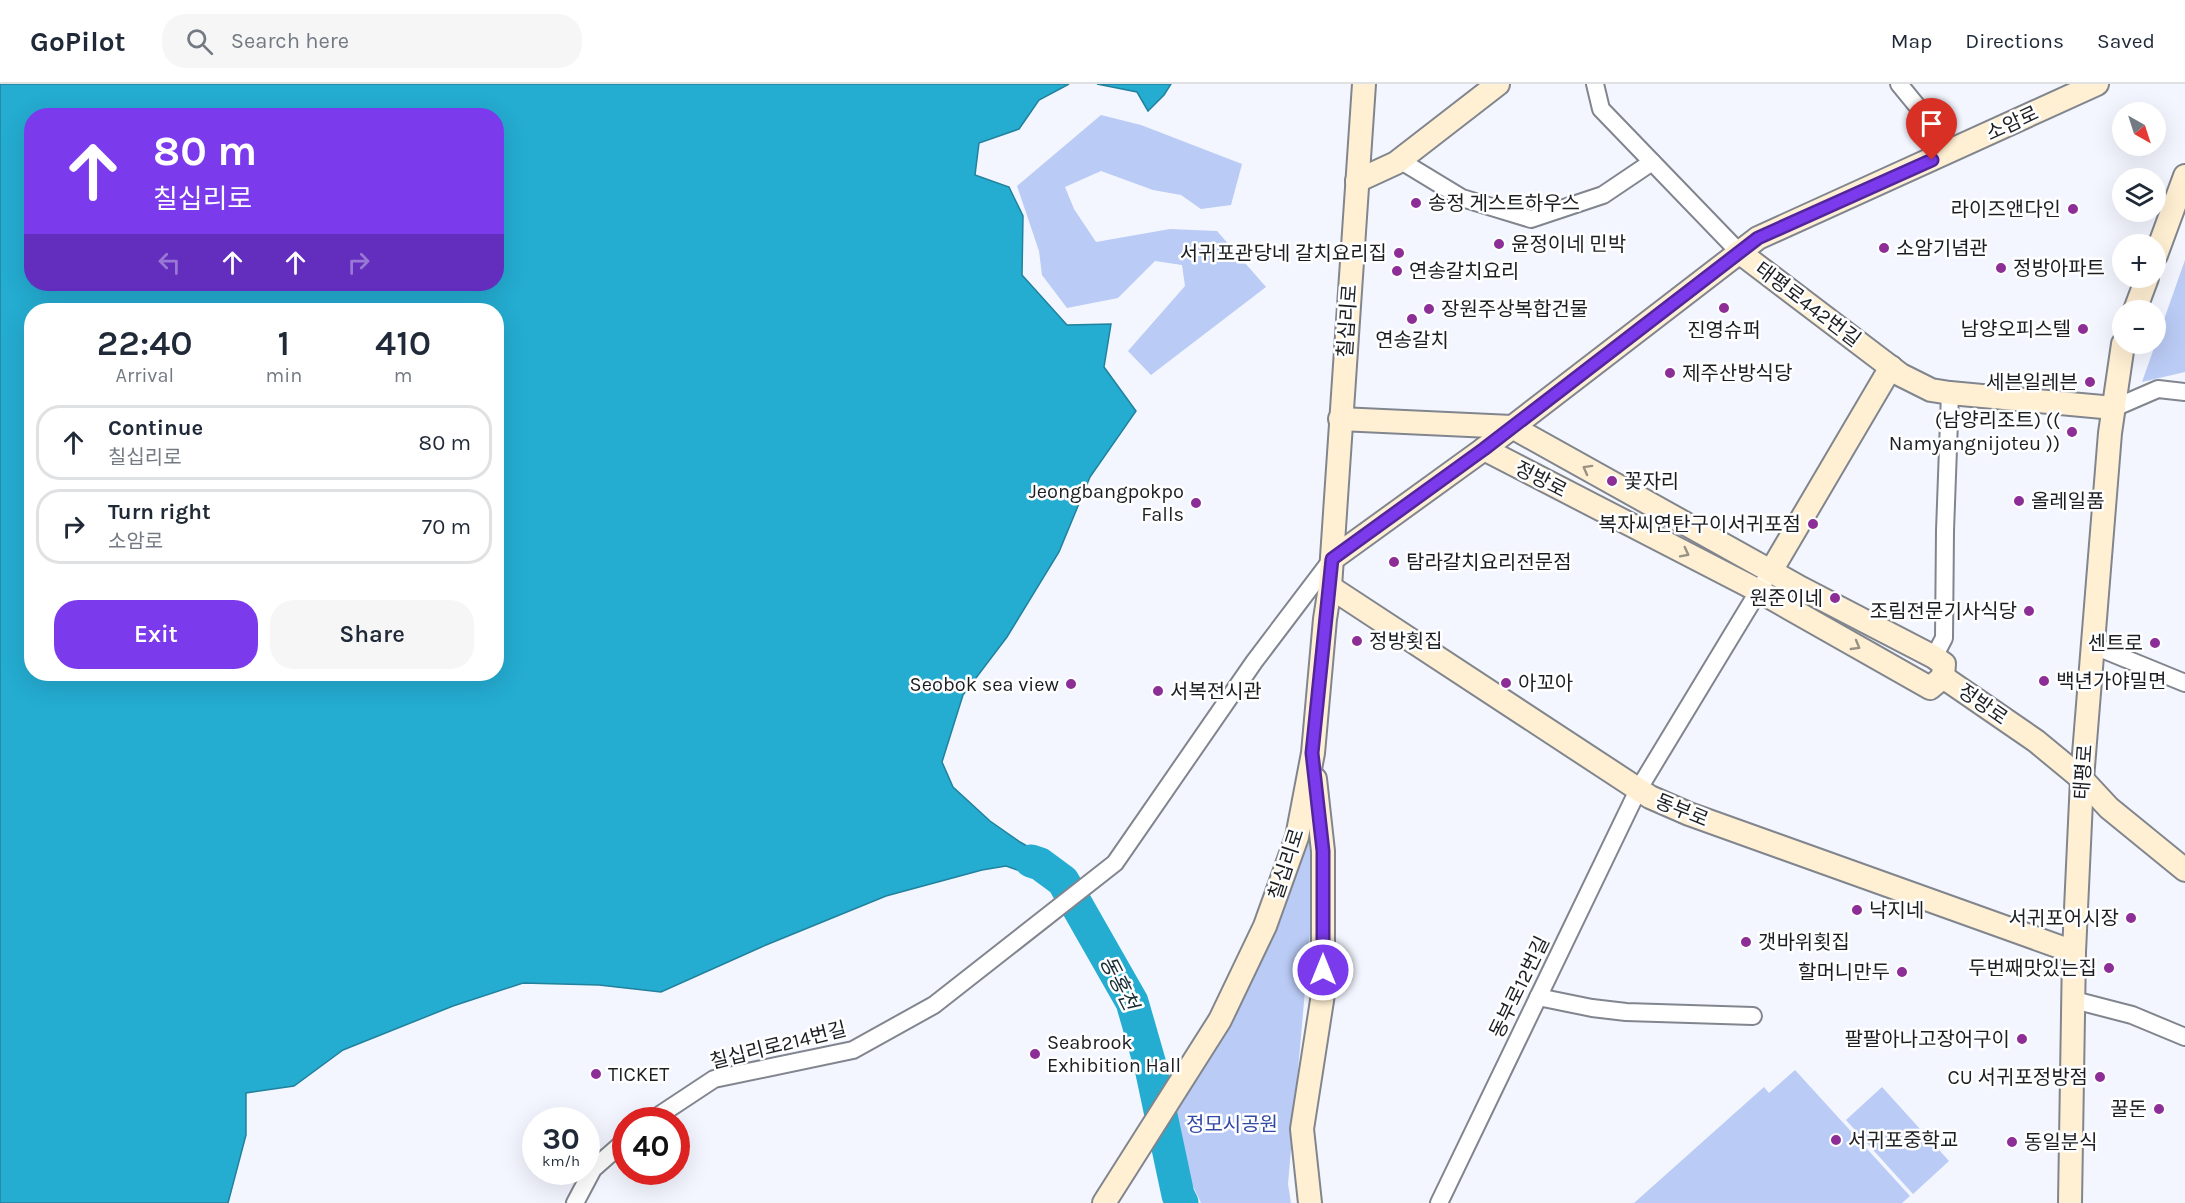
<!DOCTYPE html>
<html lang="en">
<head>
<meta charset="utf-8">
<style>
	:root { --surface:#fff; --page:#f6f6f7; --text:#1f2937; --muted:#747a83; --line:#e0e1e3; --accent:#7c3aed }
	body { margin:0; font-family:Karla,"Noto Sans KR",sans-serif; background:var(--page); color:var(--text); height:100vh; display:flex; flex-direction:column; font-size:22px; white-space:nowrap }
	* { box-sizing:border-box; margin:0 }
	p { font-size:20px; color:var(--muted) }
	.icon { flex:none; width:33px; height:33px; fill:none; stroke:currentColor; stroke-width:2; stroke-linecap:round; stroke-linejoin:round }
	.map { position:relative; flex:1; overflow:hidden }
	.details { position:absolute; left:24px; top:219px; width:480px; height:378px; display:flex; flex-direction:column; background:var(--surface); border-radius:24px; box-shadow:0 6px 24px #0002 }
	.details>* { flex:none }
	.banner { position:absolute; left:24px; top:24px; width:480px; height:183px; border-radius:24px; box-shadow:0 6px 24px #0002; background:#7c3aed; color:#fff; overflow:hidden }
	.needle { width:39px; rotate:141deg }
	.buttons { position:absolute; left:2112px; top:18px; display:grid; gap:12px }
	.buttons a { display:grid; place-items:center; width:54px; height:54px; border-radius:50%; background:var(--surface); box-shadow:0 6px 24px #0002; font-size:30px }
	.speed { position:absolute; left:522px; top:1023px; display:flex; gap:12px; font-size:30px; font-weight:700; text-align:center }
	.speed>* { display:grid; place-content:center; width:78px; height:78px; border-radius:50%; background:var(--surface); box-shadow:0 6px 24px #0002; line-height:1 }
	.speed small { font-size:15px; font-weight:400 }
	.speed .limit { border:9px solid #d22; background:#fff; color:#111 }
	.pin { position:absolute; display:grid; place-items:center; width:51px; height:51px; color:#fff; margin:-62px -26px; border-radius:50% 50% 50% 0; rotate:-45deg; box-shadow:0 0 6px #0007 }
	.pin .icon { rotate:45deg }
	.me { position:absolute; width:66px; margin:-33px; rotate:0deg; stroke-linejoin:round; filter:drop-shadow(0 0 4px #0008) }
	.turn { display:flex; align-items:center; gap:21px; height:126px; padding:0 30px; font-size:27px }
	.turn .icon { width:78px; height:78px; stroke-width:2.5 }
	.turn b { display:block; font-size:42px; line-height:51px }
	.lanes { display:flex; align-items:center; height:57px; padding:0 30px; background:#0003; justify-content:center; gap:30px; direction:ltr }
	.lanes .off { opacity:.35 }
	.eta { display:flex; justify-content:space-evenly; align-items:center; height:102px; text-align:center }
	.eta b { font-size:36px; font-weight:600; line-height:42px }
	.cta { display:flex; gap:12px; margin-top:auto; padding:12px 30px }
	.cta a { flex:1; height:69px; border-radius:24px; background:var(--accent); color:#fff; font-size:24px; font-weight:600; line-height:69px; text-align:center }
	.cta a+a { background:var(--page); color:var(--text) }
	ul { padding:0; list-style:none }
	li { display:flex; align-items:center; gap:18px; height:75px; margin:0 12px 9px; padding:0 18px; border:3px solid var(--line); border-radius:24px }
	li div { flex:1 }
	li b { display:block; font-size:22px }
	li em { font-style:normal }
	header { display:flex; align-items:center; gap:36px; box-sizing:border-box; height:84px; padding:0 30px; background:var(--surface); border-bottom:2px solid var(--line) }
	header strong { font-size:28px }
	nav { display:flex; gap:33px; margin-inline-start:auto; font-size:21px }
	.search { width:420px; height:54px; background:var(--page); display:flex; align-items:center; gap:15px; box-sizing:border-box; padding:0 21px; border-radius:24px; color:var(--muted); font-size:22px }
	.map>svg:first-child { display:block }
	.green { fill:#bacbf5 }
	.water { fill:#24acd1; stroke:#22819c; stroke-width:1.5; fill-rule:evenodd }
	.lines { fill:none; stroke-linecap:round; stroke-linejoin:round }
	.river { stroke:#24acd1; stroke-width:33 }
	.street-casing { stroke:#81858e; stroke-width:20 }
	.secondary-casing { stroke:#81858e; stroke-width:26 }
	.street { stroke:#fff; stroke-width:16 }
	.secondary { stroke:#fff0d3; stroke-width:22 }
	.oneway { stroke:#999283 }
	.route-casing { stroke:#51269a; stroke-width:15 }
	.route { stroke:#7c3aed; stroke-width:10 }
	.poi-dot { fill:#8d2e97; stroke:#fff; stroke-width:2 }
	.labels { text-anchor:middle; stroke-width:5; stroke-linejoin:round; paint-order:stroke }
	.street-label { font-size:20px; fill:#1c1e21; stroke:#fff }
	.poi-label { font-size:20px; fill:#1c1e21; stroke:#fff; text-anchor:start }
	.park-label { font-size:20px; fill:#324aa6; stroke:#fff }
	.water-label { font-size:21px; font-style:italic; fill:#182d35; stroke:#fff }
</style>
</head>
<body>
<header>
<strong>GoPilot</strong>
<div class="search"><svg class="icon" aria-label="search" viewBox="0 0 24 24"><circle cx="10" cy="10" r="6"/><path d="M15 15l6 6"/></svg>Search here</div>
<nav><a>Map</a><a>Directions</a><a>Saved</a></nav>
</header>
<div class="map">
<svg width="2185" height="1119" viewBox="0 0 2185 1119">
	<rect width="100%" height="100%" fill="#f3f6ff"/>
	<!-- green -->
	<g class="green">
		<polygon points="1101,31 1141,41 1242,80 1231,121 1201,125 1181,111 1153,106 1101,87 1065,103 1074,125 1096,158 1170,145 1217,147 1266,203 1151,291 1128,267 1185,202 1182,181 1155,177 1118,214 1067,224 1042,191 1039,167 1017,102"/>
		<polygon points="2185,176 2185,288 2142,298"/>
		<polygon points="1320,736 1288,1100 1291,1119 1201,1119 1163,1040"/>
		<polygon points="1795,986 1910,1112 1902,1119 1634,1119 1764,1003 1769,1009"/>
		<polygon points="1882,1003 1949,1077 1913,1110 1846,1036"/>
	</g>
	<!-- water -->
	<g class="water">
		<path d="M0 0H1069L1039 16 1019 45 979 59 975 91 1009 103 1023 132 1022 191 1067 241 1111 240 1104 283 1136 327 1090 393 1059 468 1007 553 963 611 942 678 953 703 990 737 1020 758 1074 789 1065 803 1006 782 982 786 886 812 766 861 661 908 599 901 523 899 453 922 343 966 294 1002 246 1009V1051L228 1119H0ZM32 32H496V200H32ZM32 226H496V590H32Z"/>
		<polygon points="1097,0 1171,0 1164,11 1148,27 1137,8"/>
	</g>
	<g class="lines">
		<!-- river -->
		<polyline class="river" points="1031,777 1040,780 1063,797 1132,918 1151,984 1178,1111 1182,1119"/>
		<defs>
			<g id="street">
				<polyline points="1595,0 1601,25 1739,168"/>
				<polyline points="1899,0 1954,67"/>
				<polyline points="1402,74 1406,80 1462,114 1531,135 1603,111 1652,78"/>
				<polyline points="2114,324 2158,305 2185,308"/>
				<polyline points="2092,561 2185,599"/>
				<polyline points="1934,573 1944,554 1945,447 1950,309"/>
				<polyline points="1538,913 1592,924 1626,928 1753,932"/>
				<polyline points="2074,916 2132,931 2185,953"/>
				<polyline points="652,1036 714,995 853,966 934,921 1115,779 1254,578 1332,475"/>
				<polyline points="575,1119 593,1085 626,1056"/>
				<polyline points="1439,1119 1638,706 1764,498"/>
			</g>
			<g id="secondary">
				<polyline points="1357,97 1396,79 1498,0"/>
				<polyline points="1739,168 1901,291 1931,306 1950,309 2114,324"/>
				<polyline points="2156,171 2185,92"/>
				<polyline points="2135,226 2147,194"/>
				<polyline points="1340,335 1512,343 1801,504 1934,573 1944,580 1943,593"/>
				<polyline points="1484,365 1759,507 1930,604 1943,593"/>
				<polyline points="1332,475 1484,365 1758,154 2097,0"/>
				<polyline points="1771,487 1891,283"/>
				<polyline points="1330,503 1650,713 1689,730 2074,868"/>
				<polyline points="1943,593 2036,657 2082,695 2109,724 2185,786"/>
				<polyline points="1104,1119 1220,936 1265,842 1297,753 1313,669 1325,535 1330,503 1364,0"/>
				<polyline points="1310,1119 1302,1045 1323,910 1323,767 1315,695"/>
				<polyline points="2070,1119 2074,868 2082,695 2110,349 2123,260"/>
			</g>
		</defs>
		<!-- street casing -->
		<use href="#street" class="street-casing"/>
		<!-- secondary casing -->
		<use href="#secondary" class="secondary-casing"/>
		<!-- street -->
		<use href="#street" class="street"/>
		<!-- secondary -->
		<use href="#secondary" class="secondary"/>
	</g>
	<!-- one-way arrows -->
	<defs><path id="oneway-chevron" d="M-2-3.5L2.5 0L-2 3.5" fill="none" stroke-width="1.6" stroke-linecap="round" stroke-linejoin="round" transform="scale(1.5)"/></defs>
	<g class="oneway">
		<use href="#oneway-chevron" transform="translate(1587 385) rotate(-151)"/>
		<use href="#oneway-chevron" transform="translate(1685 469) rotate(27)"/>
		<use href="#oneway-chevron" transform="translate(1856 562) rotate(30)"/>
	</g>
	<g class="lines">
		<defs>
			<polyline id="route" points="1323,886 1323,767 1312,669 1332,475 1484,365 1758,154 1932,76"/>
		</defs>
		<!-- route casing -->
		<use href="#route" class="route-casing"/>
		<!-- route -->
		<use href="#route" class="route"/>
	</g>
	<!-- markers -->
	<g class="poi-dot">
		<circle cx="1416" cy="119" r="6"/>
		<circle cx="2073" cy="125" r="6"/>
		<circle cx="1499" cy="160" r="6"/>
		<circle cx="1884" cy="164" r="6"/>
		<circle cx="1399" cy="169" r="6"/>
		<circle cx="2001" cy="184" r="6"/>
		<circle cx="1397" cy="187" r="6"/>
		<circle cx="1724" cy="224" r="6"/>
		<circle cx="1429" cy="225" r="6"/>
		<circle cx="1412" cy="235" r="6"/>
		<circle cx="2083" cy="245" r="6"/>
		<circle cx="1670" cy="289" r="6"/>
		<circle cx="2090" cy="298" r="6"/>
		<circle cx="2072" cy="348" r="6"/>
		<circle cx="1612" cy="397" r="6"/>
		<circle cx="2019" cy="417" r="6"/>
		<circle cx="1196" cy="419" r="6"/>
		<circle cx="1813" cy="440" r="6"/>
		<circle cx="1394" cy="478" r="6"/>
		<circle cx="1835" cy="514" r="6"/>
		<circle cx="2029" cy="527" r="6"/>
		<circle cx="1357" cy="557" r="6"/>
		<circle cx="2155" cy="559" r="6"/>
		<circle cx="2044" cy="597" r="6"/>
		<circle cx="1506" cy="599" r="6"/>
		<circle cx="1071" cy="600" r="6"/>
		<circle cx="1158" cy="607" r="6"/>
		<circle cx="1857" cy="826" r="6"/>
		<circle cx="2131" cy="834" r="6"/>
		<circle cx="1746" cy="858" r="6"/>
		<circle cx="2109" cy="884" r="6"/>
		<circle cx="1902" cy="888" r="6"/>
		<circle cx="2022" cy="955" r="6"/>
		<circle cx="1035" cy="970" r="6"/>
		<circle cx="596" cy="990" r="6"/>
		<circle cx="2100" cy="993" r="6"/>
		<circle cx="2159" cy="1025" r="6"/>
		<circle cx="1836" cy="1056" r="6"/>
		<circle cx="2012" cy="1058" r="6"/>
	</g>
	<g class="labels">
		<!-- street labels -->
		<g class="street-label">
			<text transform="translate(2012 39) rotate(-25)" y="7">소암로</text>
			<text transform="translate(1808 220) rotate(37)" y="7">태평로442번길</text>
			<text transform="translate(1347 237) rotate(-86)" y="7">칠십리로</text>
			<text transform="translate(1541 395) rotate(27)" y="7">정방로</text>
			<text transform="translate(1983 620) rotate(35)" y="7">정방로</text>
			<text transform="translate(2083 688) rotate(-86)" y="7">태평로</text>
			<text transform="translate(1682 726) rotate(22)" y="7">동부로</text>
			<text transform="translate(1286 780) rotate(-72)" y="7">칠십리로</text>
			<text transform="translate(1519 903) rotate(-64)" y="7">동부로12번길</text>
			<text transform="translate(778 961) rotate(-14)" y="7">칠십리로214번길</text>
		</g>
		<!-- poi labels -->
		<g class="poi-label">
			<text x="1428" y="126">송정 게스트하우스</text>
			<text x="2061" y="132" text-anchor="end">라이즈앤다인</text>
			<text x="1511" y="167">윤정이네 민박</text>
			<text x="1896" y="171">소암기념관</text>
			<text x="1387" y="176" text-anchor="end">서귀포관당네 갈치요리집</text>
			<text x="2013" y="191">정방아파트</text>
			<text x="1409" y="194">연송갈치요리</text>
			<text x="1441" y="232">장원주상복합건물</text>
			<text x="2071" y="252" text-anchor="end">남양오피스텔</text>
			<text x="1724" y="253" text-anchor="middle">진영슈퍼</text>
			<text x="1412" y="263" text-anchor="middle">연송갈치</text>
			<text x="1682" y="296">제주산방식당</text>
			<text x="2078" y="305" text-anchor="end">세븐일레븐</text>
			<text x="2060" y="343" text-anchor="end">(남양리조트) ((<tspan x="2060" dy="23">Namyangnijoteu ))</tspan></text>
			<text x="1624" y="404">꽃자리</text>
			<text x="1184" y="414" text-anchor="end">Jeongbangpokpo<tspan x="1184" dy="23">Falls</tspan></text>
			<text x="2031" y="424">올레일품</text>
			<text x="1801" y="447" text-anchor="end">복자씨연탄구이서귀포점</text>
			<text x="1406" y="485">탐라갈치요리전문점</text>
			<text x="1823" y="521" text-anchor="end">원준이네</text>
			<text x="2017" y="534" text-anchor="end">조림전문기사식당</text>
			<text x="1369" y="564">정방횟집</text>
			<text x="2143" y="566" text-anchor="end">센트로</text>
			<text x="2056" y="604">백년가야밀면</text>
			<text x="1518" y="606">아꼬아</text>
			<text x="1059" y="607" text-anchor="end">Seobok sea view</text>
			<text x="1170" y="614">서복전시관</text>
			<text x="1869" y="833">낙지네</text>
			<text x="2119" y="841" text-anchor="end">서귀포어시장</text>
			<text x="1758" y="865">갯바위횟집</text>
			<text x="2097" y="891" text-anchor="end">두번째맛있는집</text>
			<text x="1890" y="895" text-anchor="end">할머니만두</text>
			<text x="2010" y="962" text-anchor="end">팔팔아나고장어구이</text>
			<text x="1047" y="965">Seabrook<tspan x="1047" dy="23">Exhibition Hall</tspan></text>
			<text x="608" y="997">TICKET</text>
			<text x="2088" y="1000" text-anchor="end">CU 서귀포정방점</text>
			<text x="2147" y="1032" text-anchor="end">꿀돈</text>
			<text x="1848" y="1063">서귀포중학교</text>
			<text x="2024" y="1065">동일분식</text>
		</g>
		<!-- park labels -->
		<g class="park-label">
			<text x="1232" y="1047">정모시공원</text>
		</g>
		<!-- water labels -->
		<g class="water-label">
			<text transform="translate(1119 899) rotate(63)" y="7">동홍천</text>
		</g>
	</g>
</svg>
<div class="buttons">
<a><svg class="needle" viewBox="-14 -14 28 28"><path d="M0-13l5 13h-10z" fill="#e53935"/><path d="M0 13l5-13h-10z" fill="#747a83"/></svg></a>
<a><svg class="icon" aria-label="layers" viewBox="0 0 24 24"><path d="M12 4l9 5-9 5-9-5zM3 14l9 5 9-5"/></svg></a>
<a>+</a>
<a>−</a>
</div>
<div class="speed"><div>30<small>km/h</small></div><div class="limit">40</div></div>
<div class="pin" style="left:1932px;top:76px;background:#d93025"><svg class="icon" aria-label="arrive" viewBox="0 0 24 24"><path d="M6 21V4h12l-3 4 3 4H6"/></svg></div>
<svg class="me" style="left:1323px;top:886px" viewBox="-20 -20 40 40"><circle r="17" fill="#7c3aed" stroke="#fff" stroke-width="3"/><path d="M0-11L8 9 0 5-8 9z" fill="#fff"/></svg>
<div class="banner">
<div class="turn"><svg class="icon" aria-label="ahead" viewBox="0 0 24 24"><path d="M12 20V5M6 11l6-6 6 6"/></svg><div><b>80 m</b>칠십리로</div></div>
<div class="lanes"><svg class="icon off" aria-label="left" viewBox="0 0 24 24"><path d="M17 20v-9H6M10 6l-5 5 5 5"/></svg><svg class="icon" aria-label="ahead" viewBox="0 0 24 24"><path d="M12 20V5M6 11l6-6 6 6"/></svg><svg class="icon" aria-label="ahead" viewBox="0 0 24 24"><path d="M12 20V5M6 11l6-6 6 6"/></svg><svg class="icon off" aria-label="right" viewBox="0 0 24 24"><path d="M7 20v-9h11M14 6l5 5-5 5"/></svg></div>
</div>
<section class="details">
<div class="eta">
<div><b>22:40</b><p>Arrival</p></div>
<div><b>1</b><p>min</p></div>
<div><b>410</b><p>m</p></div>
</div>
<ul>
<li><svg class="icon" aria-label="ahead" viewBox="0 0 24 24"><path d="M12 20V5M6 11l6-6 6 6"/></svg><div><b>Continue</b><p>칠십리로</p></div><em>80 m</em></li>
<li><svg class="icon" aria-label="right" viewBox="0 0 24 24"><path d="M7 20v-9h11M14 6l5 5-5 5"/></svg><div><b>Turn right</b><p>소암로</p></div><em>70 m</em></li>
</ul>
<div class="cta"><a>Exit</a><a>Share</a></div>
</section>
</div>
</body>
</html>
